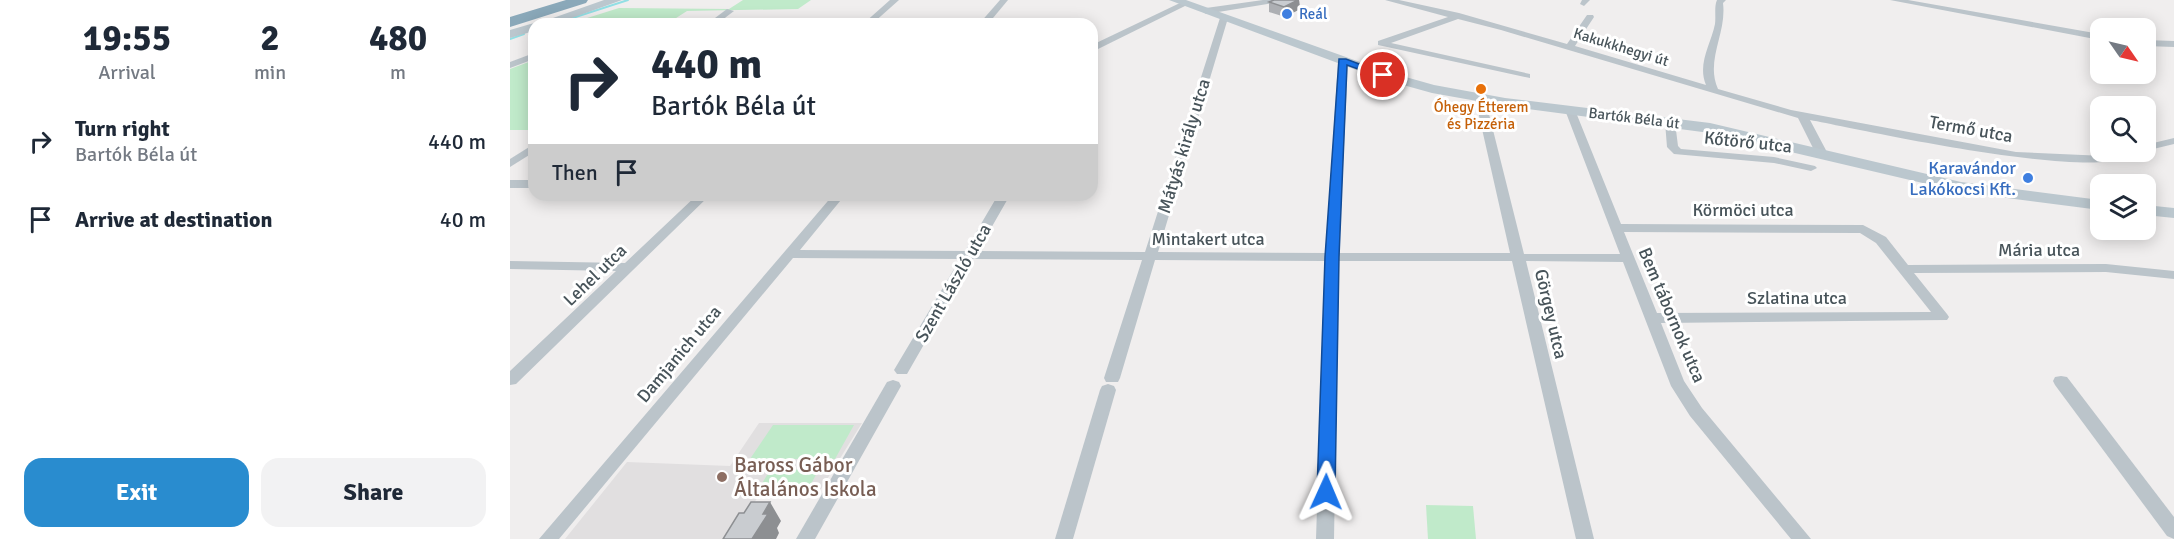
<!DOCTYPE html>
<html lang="en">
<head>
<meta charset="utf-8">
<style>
	:root { --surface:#fff; --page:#f2f2f3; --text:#1f2937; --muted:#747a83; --accent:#298ccf }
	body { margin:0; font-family:Signika,sans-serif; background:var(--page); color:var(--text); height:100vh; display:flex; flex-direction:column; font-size:22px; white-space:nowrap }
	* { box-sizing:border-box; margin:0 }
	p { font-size:20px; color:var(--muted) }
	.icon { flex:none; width:33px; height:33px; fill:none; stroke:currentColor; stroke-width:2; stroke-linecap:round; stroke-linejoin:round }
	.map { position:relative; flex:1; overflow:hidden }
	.sheet { display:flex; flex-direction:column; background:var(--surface); width:510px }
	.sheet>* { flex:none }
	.banner { position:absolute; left:18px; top:18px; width:570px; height:183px; border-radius:18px; box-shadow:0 3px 15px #0003; background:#fff; color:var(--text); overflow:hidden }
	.needle { width:39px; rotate:124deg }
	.fabs { position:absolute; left:1580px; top:18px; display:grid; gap:12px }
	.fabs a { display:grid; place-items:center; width:66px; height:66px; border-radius:12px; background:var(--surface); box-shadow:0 3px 15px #0003; font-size:30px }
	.pin { position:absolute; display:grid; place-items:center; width:51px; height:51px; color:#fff; margin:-26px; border:3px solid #fff; border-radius:50%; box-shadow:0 2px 6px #0007 }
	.me { position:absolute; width:66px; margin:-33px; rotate:1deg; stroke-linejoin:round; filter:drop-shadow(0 0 4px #0008) }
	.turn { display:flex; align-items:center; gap:21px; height:126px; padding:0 24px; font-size:27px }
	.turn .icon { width:78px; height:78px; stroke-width:2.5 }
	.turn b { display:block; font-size:42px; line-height:51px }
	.then { display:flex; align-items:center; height:57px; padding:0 24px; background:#0003; gap:12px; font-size:22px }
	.eta { display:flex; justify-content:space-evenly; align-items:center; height:102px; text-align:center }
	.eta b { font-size:36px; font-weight:700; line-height:42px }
	.button { display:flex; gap:12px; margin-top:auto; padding:12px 24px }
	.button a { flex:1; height:69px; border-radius:18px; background:var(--accent); color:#fff; font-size:24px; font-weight:700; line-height:69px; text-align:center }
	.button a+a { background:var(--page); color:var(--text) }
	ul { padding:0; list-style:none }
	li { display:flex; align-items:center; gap:18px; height:78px; padding:0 24px }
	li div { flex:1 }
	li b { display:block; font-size:22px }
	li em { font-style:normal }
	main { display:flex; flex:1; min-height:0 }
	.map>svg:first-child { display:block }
	.education { fill:#e1dfe0 }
	.green { fill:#c0eaca }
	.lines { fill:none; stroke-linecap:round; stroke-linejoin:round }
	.stream { stroke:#91dfe4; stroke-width:2 }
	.street { fill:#bbc4ca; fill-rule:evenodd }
	.secondary { fill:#bbc7ce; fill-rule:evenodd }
	.highway { fill:#8aa8b9; fill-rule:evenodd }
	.wall { fill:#adafb3 }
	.shaded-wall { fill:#8d8f92 }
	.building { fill:#c9ccd0; stroke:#8d8f92; stroke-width:1.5 }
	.route { fill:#1a73e8; stroke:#114b97; stroke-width:1.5 }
	.shop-dot { fill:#3f7fe0; stroke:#fff; stroke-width:2 }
	.food-dot { fill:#e8710a; stroke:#fff; stroke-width:2 }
	.education-dot { fill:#8d6e63; stroke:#fff; stroke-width:2 }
	.labels { text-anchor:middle; stroke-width:6; stroke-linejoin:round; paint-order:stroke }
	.far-shop-label { font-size:15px; fill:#366cbe; stroke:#fff; text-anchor:start }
	.far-street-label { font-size:15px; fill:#48545a; stroke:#fff }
	.far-food-label { font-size:15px; fill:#c56008; stroke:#fff }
	.street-label { font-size:18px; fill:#48545a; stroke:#fff }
	.shop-label { font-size:18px; fill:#366cbe; stroke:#fff; text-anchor:end }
	.near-education-label { font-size:21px; fill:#785e54; stroke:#fff; text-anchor:start }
</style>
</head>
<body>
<main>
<section class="sheet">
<div class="eta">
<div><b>19:55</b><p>Arrival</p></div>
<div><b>2</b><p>min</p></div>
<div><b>480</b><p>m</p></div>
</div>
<ul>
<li><svg class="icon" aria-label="right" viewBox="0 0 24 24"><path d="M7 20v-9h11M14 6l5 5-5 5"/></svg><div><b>Turn right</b><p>Bartók Béla út</p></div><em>440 m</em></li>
<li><svg class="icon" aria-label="arrive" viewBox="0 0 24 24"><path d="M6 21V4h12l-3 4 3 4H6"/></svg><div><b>Arrive at destination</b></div><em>40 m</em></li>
</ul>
<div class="button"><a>Exit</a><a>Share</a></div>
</section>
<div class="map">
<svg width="1664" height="539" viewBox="0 0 1664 539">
	<rect width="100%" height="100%" fill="#f0eeee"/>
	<!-- education -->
	<polygon class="education" points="249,423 352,423 311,489 253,489 221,539 55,539 117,462 220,466"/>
	<!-- green -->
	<g class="green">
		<polygon points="233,0 301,0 288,9 177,11 163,20 129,19 121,24 58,24 109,8 219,9"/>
		<polygon points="24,60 24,130 0,130 0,69"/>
		<polygon points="263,425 344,425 325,459 240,459"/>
		<polygon points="309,469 300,486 250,487 260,470"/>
		<polygon points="916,505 963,506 966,539 918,539"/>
	</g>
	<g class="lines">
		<!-- stream -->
		<g class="stream">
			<polyline points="44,24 118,0"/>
			<polyline points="0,39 14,34"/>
		</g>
		<!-- street -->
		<g class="street">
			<polygon points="380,0 389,0 362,24 353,24"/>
			<polygon points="490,0 498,0 478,24 469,24"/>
			<polygon points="753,0 774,0 770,2 696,14 692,11 696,8"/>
			<path d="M875 0H889L949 13 1057 44 1077 15H1083L1084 17 1065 46 1196 85C1187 64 1201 44 1205 24 1206 16 1204 6 1207 0H1216L1213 3C1217 33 1195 60 1208 89L1281 110 1506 152 1595 156 1616 152H1631C1595 185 1354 130 1300 120L1318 154 1312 157 1306 154 1288 118 991 30 948 19 881 43 1020 74V78L868 45V41L938 17Z"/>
			<polygon points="1072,0 1080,0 1074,6 1070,4"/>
			<polygon points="1380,0 1398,0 1590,34 1590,40"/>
			<polygon points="672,2 679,4 582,52 582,45"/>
			<polygon points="217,9 224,11 207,24 197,24"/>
			<path d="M714 15 718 18 648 252 816 253 828 61 833 58 838 61 829 253H1000L965 98 970 95 975 98 1014 254H1110L1055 110 1060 107 1065 110 1111 224 1353 225 1376 237 1398 265 1596 264 1664 271V279L1596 272 1404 273 1437 314 1439 317 1437 320 1151 323 1174 381 1192 408 1301 539H1281L1180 416 1161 386 1113 262 1016 261 1084 539H1066L1002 261H829L824 539H806L815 261 645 260 610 378 608 382H596L594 378 632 260 463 259 397 374H387L384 370 450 259 283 258 49 539H29L323 195H335L290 250 455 251 488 195H500L468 251 635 252 710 18ZM1114 232 1350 233 1366 243 1421 312 1147 313Z"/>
			<polygon points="1635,40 1664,41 1664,47 1635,46"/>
			<polygon points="24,53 24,59 0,68 0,62"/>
			<polygon points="1160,119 1165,122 1168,146 1171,149 1264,157 1305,166 1307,168 1301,171 1264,163 1164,154 1157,147 1155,122"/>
			<polygon points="1664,138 1664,144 1635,151 1635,145"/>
			<polygon points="24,144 24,152 0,167 0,159"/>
			<rect x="0" y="180" width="24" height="8"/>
			<polygon points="187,195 200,195 6,384 0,385 0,371 106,271 0,269 0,261 115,263"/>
			<polygon points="1551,376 1557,377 1664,517 1664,539 1657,536 1545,385 1543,381 1545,377"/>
			<polygon points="383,380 389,382 391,386 305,539 286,539 377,382"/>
			<polygon points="598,384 604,386 606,390 563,539 545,539 590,390 592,386"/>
		</g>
		<!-- secondary -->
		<g class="secondary">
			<polygon points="94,0 112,0 45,24 24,24 24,31 0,38 0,30 24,23 26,24"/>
			<polygon points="659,0 676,0 878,72 924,85 995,98 1200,123 1451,182 1590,200 1590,210 1451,192 1200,133 995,106 922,93 868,78"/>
			<polygon points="1635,205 1664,208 1664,218 1635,215"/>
		</g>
		<!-- highway -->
		<polygon class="highway" points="56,0 78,0 76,3 0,27 0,17"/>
	</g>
	<!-- wall -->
	<polygon class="wall" points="763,0 789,0 790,9 775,17 759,12 759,2"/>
	<!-- shaded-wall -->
	<g class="shaded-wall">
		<polygon points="788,0 789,0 790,9 775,17 774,7"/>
		<polygon points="260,502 271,521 267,528 269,533 266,539 242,539 253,514"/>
	</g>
	<!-- building -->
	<g class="building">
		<polygon points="764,0 788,0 774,7 759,2"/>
		<polygon points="241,502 260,502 253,514 258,514 242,539 213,539 229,513 234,513"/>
	</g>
	<!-- route -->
	<polygon class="route" points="829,59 836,59 878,75 873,78 837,65 829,257 825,492 823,497 816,499 810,497 807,492 815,257"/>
	<!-- markers -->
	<g class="shop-dot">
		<circle cx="777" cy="14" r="6"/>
		<circle cx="1518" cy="178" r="6"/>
	</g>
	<circle class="food-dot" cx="971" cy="89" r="6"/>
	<circle class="education-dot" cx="212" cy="477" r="6"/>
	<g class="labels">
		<!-- far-shop labels -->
		<g class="far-shop-label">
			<text x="789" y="19">Reál</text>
		</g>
		<!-- far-street labels -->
		<g class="far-street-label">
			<text transform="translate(1111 47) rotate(17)" y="5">Kakukkhegyi út</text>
			<text transform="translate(1124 118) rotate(7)" y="5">Bartók Béla út</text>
		</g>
		<!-- far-food labels -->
		<g class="far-food-label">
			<text x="971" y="112">Óhegy Étterem<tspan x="971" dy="17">és Pizzéria</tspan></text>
		</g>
		<!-- street labels -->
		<g class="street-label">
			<text transform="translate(1461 129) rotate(10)" y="6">Termő utca</text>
			<text transform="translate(1238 142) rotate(6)" y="6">Kőtörő utca</text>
			<text transform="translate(674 146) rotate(-73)" y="6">Mátyás király utca</text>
			<text x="1233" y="216">Körmöci utca</text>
			<text x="698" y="245">Mintakert utca</text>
			<text x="1529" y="256">Mária utca</text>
			<text transform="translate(85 275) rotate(-44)" y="6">Lehel utca</text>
			<text transform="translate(443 283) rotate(-60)" y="6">Szent László utca</text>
			<text x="1287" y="304">Szlatina utca</text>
			<text transform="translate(1041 314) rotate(77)" y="6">Görgey utca</text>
			<text transform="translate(1162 315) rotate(67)" y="6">Bem tábornok utca</text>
			<text transform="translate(169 354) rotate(-50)" y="6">Damjanich utca</text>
		</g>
		<!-- shop labels -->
		<g class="shop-label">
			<text x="1506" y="174">Karavándor<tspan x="1506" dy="21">Lakókocsi Kft.</tspan></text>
		</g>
		<!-- near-education labels -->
		<g class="near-education-label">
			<text x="224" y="472">Baross Gábor<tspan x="224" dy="24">Általános Iskola</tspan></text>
		</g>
	</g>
</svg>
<div class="fabs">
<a><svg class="needle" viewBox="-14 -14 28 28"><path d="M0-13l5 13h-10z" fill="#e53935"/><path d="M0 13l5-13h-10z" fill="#747a83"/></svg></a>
<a><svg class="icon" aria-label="search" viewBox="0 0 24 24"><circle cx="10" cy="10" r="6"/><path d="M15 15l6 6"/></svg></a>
<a><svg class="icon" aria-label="layers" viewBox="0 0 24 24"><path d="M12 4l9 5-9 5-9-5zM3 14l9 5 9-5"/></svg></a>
</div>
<div class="pin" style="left:873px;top:75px;background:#d93025"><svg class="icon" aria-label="arrive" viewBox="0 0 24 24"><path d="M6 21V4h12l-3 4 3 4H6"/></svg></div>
<svg class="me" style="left:816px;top:492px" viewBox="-20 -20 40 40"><path d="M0-17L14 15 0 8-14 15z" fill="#1a73e8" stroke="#fff" stroke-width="4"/></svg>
<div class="banner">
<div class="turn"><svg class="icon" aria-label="right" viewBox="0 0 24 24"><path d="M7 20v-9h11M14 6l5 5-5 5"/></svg><div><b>440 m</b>Bartók Béla út</div></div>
<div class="then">Then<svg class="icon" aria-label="arrive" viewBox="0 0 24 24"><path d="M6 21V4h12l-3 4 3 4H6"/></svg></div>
</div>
</div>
</main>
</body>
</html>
